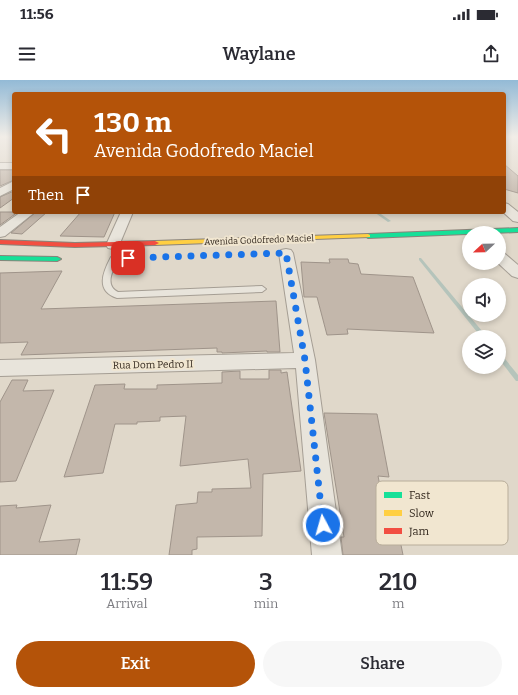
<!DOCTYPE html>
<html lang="en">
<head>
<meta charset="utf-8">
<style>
	:root { --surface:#fff; --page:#f7f7f7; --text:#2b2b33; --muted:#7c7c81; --accent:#b45309 }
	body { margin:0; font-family:Bitter,serif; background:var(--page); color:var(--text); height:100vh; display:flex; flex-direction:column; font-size:15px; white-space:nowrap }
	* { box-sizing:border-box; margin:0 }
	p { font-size:13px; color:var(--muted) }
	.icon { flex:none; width:22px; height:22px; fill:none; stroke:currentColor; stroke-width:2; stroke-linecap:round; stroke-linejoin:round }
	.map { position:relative; height:475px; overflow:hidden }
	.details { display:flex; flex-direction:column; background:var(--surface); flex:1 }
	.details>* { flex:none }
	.guide { position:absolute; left:12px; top:12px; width:494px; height:122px; border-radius:4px; box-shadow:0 2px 6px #0003; background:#b45309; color:#fff; overflow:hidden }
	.needle { width:26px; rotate:248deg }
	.tools { position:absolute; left:462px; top:146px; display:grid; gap:8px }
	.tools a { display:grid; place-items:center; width:44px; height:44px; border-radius:50%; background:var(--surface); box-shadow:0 2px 6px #0003; font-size:20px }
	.pin { position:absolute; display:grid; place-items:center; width:34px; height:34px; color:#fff; margin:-17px; border-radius:8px; box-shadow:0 2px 6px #0006 }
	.me { position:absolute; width:44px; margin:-22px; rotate:354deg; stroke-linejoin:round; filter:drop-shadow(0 0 3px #0008) }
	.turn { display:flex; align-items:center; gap:14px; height:84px; padding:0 16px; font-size:18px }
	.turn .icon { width:52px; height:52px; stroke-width:2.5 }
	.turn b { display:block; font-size:28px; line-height:34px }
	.then { display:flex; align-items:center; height:38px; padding:0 16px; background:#0003; gap:8px; font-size:15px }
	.eta { display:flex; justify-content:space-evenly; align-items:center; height:68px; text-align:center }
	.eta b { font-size:24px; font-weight:600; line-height:28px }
	.button { display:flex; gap:8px; margin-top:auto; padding:8px 16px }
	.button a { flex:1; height:46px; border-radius:24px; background:var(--accent); color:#fff; font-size:16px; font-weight:600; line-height:46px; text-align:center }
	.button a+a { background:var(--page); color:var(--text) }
	.status { display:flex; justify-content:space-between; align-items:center; height:28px; padding:0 20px; background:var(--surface); direction:ltr }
	.status svg { height:11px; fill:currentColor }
	header { display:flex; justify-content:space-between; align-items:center; height:52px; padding:0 16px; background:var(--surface); font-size:18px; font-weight:600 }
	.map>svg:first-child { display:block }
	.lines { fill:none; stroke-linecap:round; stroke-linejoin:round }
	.stream { fill:#b5c4bb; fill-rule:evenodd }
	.building { fill:#c3b7ab; stroke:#9f948a }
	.lane-casing { stroke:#a59e94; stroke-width:2 }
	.street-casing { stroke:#a59e94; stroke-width:2 }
	.fast-casing { stroke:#8a837a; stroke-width:2 }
	.slow-casing { stroke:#8a837a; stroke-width:2 }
	.jam-casing { stroke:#8a837a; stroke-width:2 }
	.lane { fill:#e8e4db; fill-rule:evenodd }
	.street { fill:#e8e4db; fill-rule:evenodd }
	.fast { fill:#16e098; fill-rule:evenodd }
	.slow { fill:#ffcf43; fill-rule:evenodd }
	.jam { fill:#f24e42; fill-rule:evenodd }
	.route { stroke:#1a73e8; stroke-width:7; stroke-dasharray:0 12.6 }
	.labels { text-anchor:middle; stroke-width:4; stroke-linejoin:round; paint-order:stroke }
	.far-street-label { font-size:9px; fill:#32271d; stroke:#f1e6d0 }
	.street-label { font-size:10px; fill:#32271d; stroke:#f1e6d0 }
	.key { fill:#f1e6d0; stroke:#b8ad9a; stroke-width:1 }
	.key-label { font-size:11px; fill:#32271d }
</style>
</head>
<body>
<div class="status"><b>11:56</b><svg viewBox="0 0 49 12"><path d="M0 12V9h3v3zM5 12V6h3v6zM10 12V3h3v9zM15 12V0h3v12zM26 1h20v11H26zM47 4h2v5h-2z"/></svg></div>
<header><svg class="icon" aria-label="menu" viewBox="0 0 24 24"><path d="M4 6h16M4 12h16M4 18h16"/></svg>Waylane<svg class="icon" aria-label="share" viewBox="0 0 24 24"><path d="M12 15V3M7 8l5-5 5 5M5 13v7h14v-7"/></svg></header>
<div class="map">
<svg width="518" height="475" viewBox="0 0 518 475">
	<rect width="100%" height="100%" fill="#e0d8ca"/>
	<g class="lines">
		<!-- stream -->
		<g class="stream">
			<polygon points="374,132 378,132 391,141 388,142"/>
			<polygon points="419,178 421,178 487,257 481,257 419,180"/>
			<polygon points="499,273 501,274 518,295 518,301 516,301 499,279"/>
		</g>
	</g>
	<!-- building -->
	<g class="building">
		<polygon points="504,84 518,96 518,113 504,109"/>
		<polygon points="0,90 14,90 14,100 0,106"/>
		<polygon points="14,111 14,118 0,128 0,117"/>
		<polygon points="0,132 18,132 0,145"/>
		<polygon points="36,132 47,132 22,154 11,153"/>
		<polygon points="81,132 115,132 104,157 60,156"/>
		<polygon points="329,179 348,179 349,183 358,184 361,194 413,197 434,253 347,249 348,254 327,255 317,217 304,217 301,182 330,183"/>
		<polygon points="62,191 41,229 276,221 280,272 267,272 267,271 222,273 222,272 217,272 217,268 21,275 28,262 0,263 0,193"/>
		<polygon points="269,290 281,290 281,293 287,292 301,391 263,394 262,456 197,457 197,469 192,470 192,475 169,475 176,425 197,423 198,412 212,412 212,409 251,408 248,379 180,386 186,336 160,337 160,341 137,342 137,344 115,344 103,393 64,397 95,305 125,304 124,309 157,309 157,305 222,303 222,292 240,291 240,299 269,299"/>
		<polygon points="12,300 28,300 23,311 54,310 16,401 0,402 0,322"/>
		<polygon points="324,333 377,334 389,397 378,396 391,460 400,460 403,475 343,475 341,457 344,457"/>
		<polygon points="17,425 16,428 51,425 39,462 80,459 76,475 0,475 0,426"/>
	</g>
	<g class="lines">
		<defs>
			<path id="lane" d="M111 177H117L118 179C113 190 104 205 118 212L262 206 266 209 262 212 117 218C95 211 103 192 111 177Z"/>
			<g id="street">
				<rect x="0" y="83" width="14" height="6"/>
				<polygon points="14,101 14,109 0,116 0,108"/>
				<polygon points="504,123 508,124 518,132 518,142 513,141 503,132 504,132"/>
				<polygon points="21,132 35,132 5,156 0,157 0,147"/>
				<polygon points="121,132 133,132 118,168 113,169 108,168 106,165"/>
				<polygon points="286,169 291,170 293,173 315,280 342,475 312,475 296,288 0,296 0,280 294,273 279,173 281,170"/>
				<polygon points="499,172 504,173 518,185 518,198 512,196 498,183"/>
			</g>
			<g id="fast">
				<polygon points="518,148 518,152 368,158 365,156 368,154"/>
				<polygon points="0,176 57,177 61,179 57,181 0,180"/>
			</g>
			<polygon id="slow" points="368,154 370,155 370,157 155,165 151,163 155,161"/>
			<polygon id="jam" points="0,160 75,163 155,161 159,163 155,165 75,167 0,164"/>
		</defs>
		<!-- lane casing -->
		<use href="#lane" class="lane-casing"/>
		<!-- street casing -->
		<use href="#street" class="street-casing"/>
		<!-- fast casing -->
		<use href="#fast" class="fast-casing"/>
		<!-- slow casing -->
		<use href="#slow" class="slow-casing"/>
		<!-- jam casing -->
		<use href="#jam" class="jam-casing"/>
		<!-- lane -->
		<use href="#lane" class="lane"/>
		<!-- street -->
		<use href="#street" class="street"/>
		<!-- fast -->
		<use href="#fast" class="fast"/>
		<!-- slow -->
		<use href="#slow" class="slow"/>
		<!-- jam -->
		<use href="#jam" class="jam"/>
	</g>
	<!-- sky -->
	<linearGradient id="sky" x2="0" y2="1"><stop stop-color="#93bad6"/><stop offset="0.46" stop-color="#f1ede7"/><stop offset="1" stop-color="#f1ede7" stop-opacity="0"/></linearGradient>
	<rect width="518" height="123" fill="url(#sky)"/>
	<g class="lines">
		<!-- route -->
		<polyline class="route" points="128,178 286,173 305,280 323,445"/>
	</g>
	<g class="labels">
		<!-- far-street labels -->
		<g class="far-street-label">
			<text transform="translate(259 160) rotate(-2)" y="3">Avenida Godofredo Maciel</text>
		</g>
		<!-- street labels -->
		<g class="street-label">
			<text transform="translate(153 284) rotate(-1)" y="4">Rua Dom Pedro II</text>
		</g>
	</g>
	<!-- legend -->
	<rect x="376" y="401" width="132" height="64" rx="6" class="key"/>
	<rect x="384" y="412" width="18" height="6" fill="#16e098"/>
	<rect x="384" y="430" width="18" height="6" fill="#ffcf43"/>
	<rect x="384" y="448" width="18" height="6" fill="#f24e42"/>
	<g class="key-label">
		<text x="409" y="419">Fast</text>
		<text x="409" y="437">Slow</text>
		<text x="409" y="455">Jam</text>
	</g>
</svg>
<div class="tools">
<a><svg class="needle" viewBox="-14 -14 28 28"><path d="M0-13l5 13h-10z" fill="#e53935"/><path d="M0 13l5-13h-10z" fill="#7c7c81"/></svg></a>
<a><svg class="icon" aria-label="sound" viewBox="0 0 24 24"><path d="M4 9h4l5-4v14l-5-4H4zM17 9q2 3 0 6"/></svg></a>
<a><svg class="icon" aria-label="layers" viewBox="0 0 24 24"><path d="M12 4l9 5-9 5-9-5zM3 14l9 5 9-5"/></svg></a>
</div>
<div class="pin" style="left:128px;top:178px;background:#d93025"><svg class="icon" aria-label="arrive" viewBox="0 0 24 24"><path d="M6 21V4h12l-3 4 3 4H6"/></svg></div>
<svg class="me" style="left:323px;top:445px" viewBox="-20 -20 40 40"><circle r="17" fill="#1a73e8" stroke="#fff" stroke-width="3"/><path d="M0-11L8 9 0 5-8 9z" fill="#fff"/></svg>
<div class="guide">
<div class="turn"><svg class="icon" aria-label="left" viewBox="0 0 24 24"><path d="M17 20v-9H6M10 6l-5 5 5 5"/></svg><div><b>130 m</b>Avenida Godofredo Maciel</div></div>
<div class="then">Then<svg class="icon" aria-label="arrive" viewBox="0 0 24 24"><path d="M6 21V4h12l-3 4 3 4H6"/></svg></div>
</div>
</div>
<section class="details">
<div class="eta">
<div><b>11:59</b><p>Arrival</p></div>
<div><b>3</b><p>min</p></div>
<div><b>210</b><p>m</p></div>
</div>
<div class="button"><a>Exit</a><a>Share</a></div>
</section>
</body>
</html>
